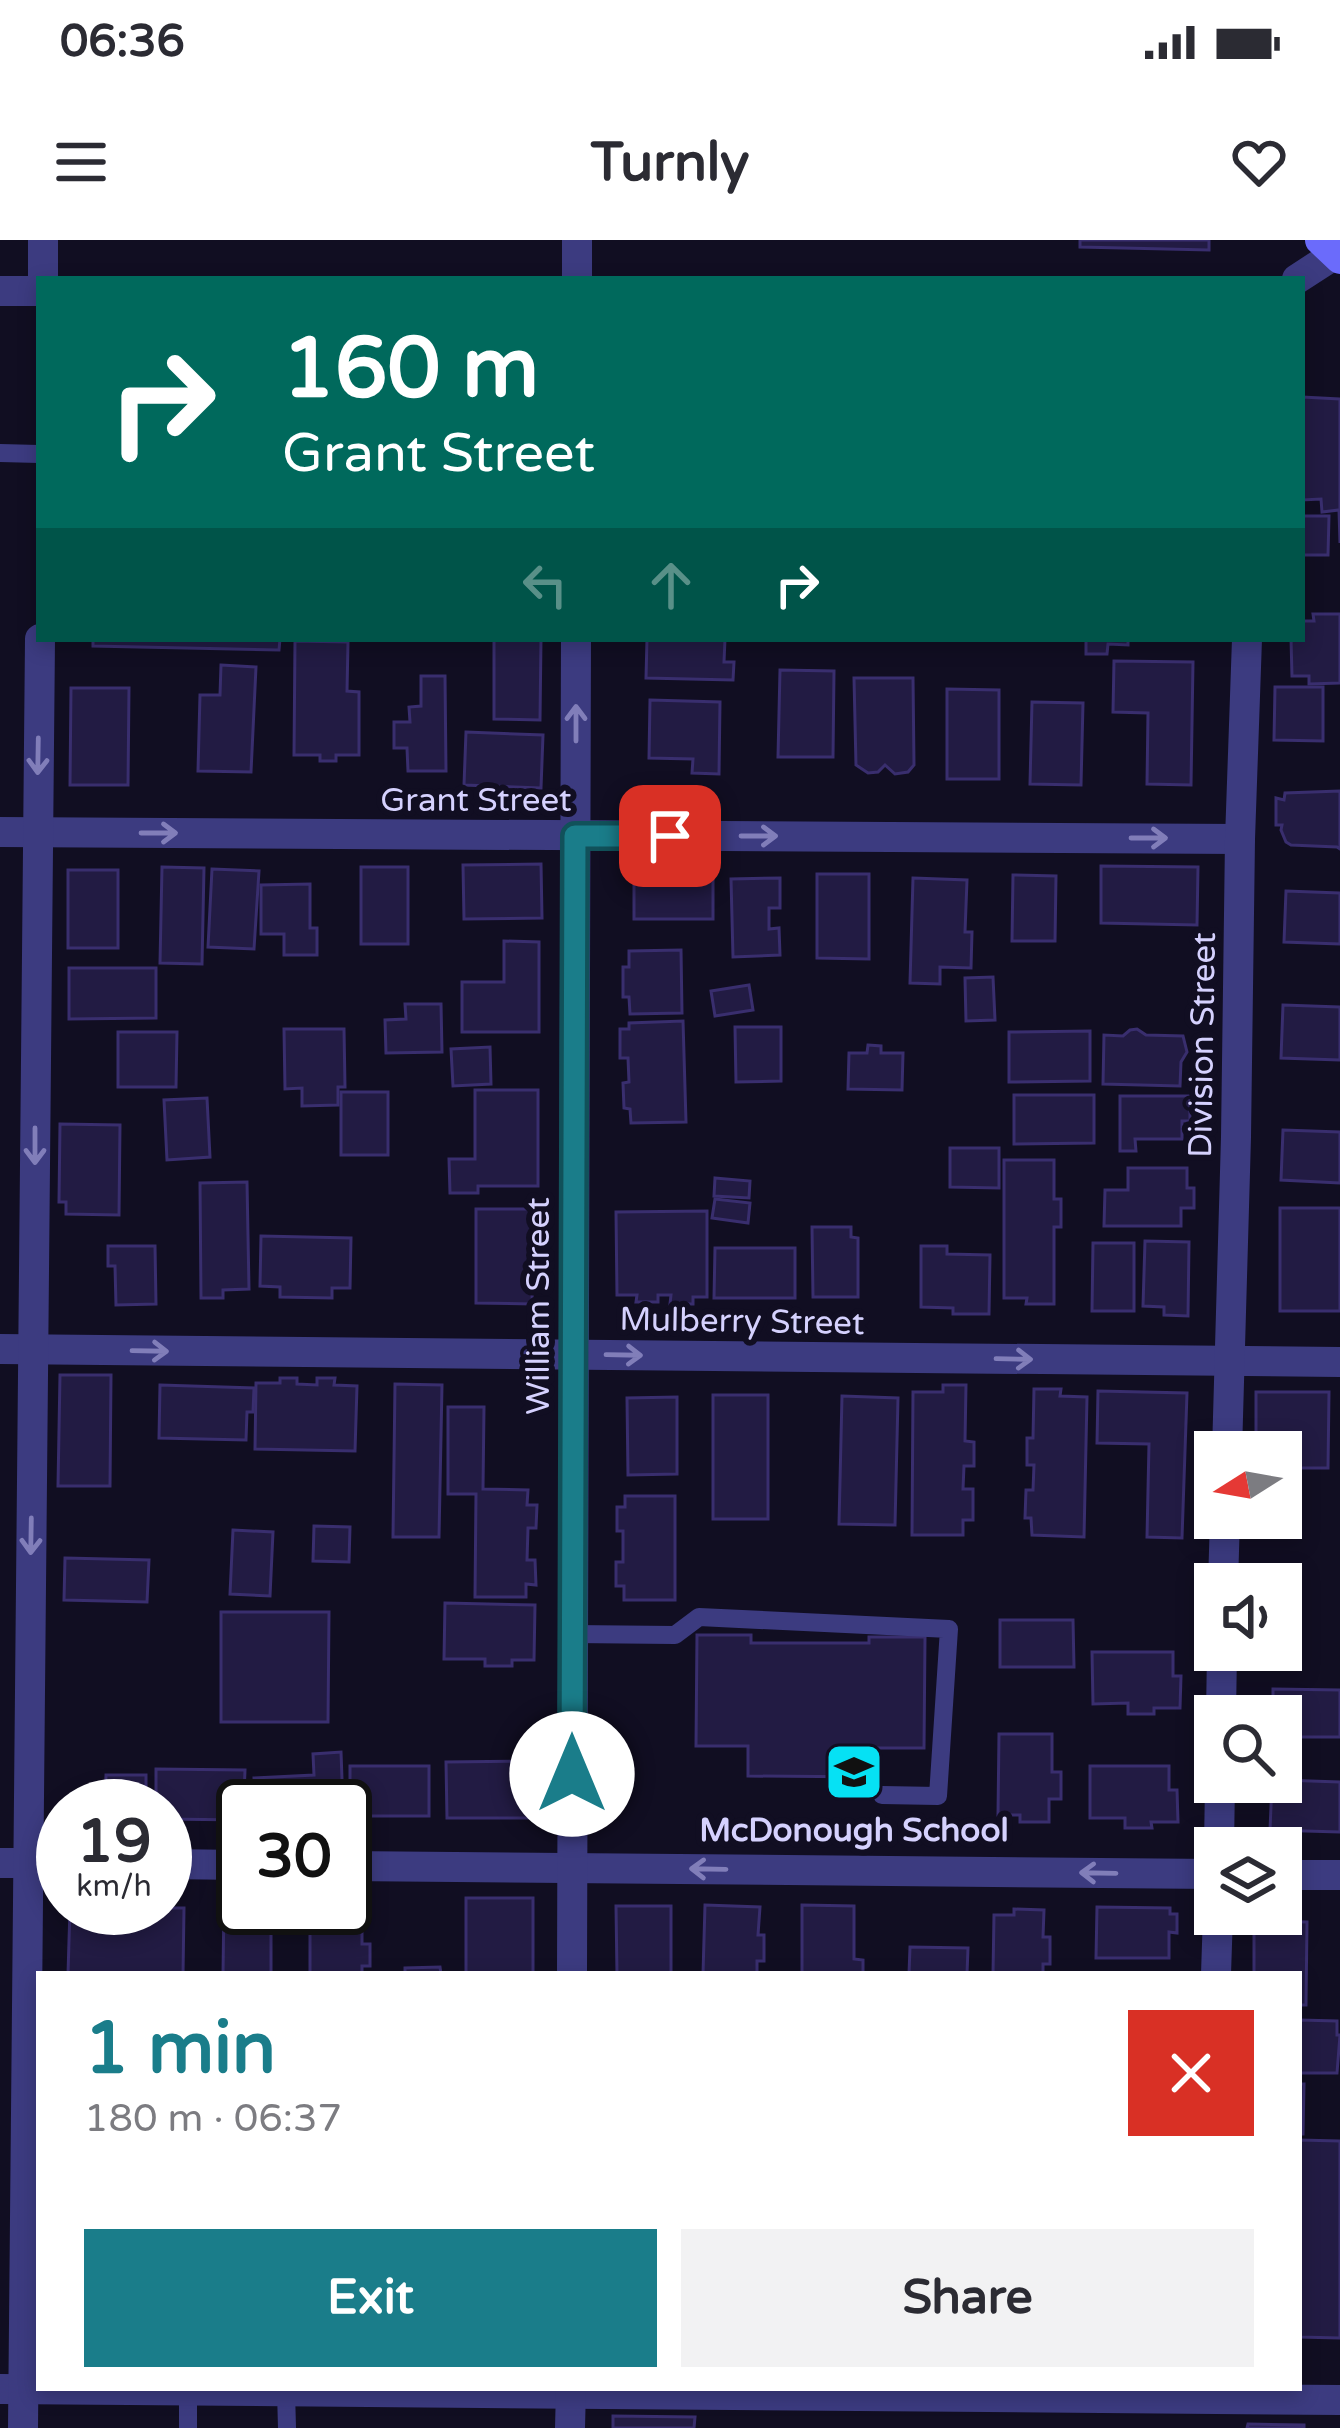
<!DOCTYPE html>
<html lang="en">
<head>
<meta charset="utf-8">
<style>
	:root { --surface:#fff; --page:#f2f2f3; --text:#2b2b33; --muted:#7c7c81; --accent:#1a7d8a }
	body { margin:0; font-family:"Varela Round",sans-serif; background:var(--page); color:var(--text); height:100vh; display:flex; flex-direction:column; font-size:45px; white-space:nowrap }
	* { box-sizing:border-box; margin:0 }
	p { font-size:39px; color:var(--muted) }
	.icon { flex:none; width:66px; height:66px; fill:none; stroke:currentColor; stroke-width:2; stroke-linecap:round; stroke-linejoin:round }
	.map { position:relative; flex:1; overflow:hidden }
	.panel { position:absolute; left:36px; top:1731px; width:1266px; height:420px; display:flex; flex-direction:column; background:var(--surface); border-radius:0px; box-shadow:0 6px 18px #0003 }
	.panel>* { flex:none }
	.top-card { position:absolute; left:36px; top:36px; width:1269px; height:366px; border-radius:0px; box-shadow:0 6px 18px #0003; background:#00695c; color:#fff; overflow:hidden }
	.needle { width:78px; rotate:259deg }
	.controls { position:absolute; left:1194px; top:1191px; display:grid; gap:24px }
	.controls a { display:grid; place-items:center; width:108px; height:108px; border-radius:0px; background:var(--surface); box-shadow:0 6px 18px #0003; font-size:60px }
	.speed { position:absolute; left:36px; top:1539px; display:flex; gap:24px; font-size:60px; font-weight:700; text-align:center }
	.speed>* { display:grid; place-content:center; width:156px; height:156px; border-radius:50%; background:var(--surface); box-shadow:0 6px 18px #0003; line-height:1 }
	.speed small { font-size:30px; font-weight:400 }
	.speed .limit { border:6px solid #111; border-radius:18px; background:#fff; color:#111 }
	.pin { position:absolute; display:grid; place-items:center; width:102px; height:102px; color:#fff; margin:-51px; border-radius:24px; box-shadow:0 6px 18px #0006 }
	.me { position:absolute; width:132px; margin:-66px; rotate:0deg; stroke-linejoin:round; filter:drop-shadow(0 0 9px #0008) }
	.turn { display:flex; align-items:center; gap:42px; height:252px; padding:0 48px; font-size:54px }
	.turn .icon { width:156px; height:156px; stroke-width:2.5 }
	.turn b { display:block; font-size:84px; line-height:102px }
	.lanes { display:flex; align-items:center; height:114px; padding:0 48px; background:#0003; justify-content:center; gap:60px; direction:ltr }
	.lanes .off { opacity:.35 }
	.round { display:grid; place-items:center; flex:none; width:126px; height:126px; border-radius:0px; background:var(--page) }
	.headline { display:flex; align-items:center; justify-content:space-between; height:204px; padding:0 48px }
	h1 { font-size:72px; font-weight:700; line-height:90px; color:var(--accent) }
	.primary-button { display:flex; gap:24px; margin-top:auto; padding:24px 48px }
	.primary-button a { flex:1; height:138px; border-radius:0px; background:var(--accent); color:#fff; font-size:48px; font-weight:700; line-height:138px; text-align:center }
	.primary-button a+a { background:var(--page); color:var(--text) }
	.status { display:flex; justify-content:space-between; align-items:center; height:84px; padding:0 60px; background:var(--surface); direction:ltr }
	.status svg { height:33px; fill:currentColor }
	header { display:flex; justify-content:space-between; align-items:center; height:156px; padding:0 48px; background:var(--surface); font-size:54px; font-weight:700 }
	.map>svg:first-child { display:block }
	.building { fill:#221b43; stroke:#392e6e; stroke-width:3 }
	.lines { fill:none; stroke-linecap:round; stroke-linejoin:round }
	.service { stroke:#3c3b80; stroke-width:18 }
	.minor { stroke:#3c3b80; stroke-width:30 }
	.secondary { stroke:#6b6bfb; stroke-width:30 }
	.oneway { stroke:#817eb9 }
	.route-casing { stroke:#11515a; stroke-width:30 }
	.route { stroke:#1a7d8a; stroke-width:21 }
	.labels { text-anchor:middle; stroke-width:12; stroke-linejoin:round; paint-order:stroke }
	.street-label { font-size:33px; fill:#d5d1fe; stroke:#110e22 }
	.poi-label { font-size:33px; font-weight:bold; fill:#d5d1fe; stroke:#110e22 }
</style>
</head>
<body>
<div class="status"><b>06:36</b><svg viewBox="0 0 49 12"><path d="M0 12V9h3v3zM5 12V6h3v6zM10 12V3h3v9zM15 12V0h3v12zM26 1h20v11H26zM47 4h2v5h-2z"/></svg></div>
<header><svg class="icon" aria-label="menu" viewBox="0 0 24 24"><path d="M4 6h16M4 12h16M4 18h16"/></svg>Turnly<svg class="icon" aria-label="heart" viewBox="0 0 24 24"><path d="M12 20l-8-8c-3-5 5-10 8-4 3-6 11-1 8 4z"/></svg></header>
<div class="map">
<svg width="1340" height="2188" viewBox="0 0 1340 2188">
	<rect width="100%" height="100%" fill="#110e22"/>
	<!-- building -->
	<g class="building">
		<polygon points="1080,0 1209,0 1209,10 1080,7"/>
		<polygon points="1302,157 1340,159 1340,303 1339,270 1322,272 1321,259 1302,260"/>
		<polygon points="1302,276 1329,276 1328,315 1302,315"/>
		<polygon points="1313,374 1340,374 1340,443 1309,444 1309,436 1292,436 1291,399 1302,399 1302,381 1314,381"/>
		<polygon points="93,399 280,399 279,410 93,406"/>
		<polygon points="494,399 541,399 540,480 494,479"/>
		<polygon points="647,399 725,399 724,422 734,422 733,440 646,438"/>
		<polygon points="1086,399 1128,399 1128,405 1108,404 1107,414 1086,414"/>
		<polygon points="295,401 348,402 347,451 359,452 359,515 336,515 336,521 320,521 320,515 294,515"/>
		<polygon points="1114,421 1193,422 1191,545 1147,544 1148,473 1113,472"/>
		<polygon points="221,425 256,427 251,532 198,531 200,455 220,455"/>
		<polygon points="780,430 834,431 833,517 778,517"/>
		<polygon points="421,436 445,436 446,531 408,531 407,508 394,508 394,482 410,482 409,467 421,466"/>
		<polygon points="854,438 913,438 914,525 908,532 895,534 885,525 878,532 868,533 856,525"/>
		<polygon points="1275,447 1323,447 1323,501 1274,500"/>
		<polygon points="71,448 129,448 128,545 70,545"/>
		<polygon points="947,449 999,450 999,539 947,539"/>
		<polygon points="650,460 720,462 719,534 692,533 693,519 649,518"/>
		<polygon points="1032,462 1083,463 1081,545 1030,544"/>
		<polygon points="466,492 543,495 541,548 464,545"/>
		<polygon points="1340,551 1340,609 1337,607 1291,605 1286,602 1281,590 1282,585 1276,585 1276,558 1284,560 1285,553"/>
		<polygon points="541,624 542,678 464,679 463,625"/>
		<polygon points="1101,626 1198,627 1197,685 1101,683"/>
		<polygon points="162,627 204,628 202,724 160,723"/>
		<rect x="361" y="627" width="47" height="77"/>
		<polygon points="212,629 259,631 254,709 208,707"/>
		<rect x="634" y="629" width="79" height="50"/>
		<rect x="68" y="630" width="50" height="78"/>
		<polygon points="817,634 869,634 869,719 817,718"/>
		<polygon points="1013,635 1056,636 1055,701 1012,701"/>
		<polygon points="780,638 780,668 769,668 769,689 779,688 780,715 733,717 731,639"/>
		<polygon points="913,638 967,640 965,692 972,692 971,728 940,727 940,744 910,743"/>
		<polygon points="310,644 310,688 317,688 317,715 284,715 284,694 261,694 261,645"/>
		<polygon points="1286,651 1340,653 1340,704 1284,702"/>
		<polygon points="504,701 539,702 539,792 462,792 462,742 504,742"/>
		<polygon points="681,710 682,773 630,774 629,757 623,757 623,727 629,727 629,711"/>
		<polygon points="69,728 156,728 156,778 69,779"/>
		<polygon points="993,737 995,780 966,781 965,738"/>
		<polygon points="749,745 753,770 715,776 711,751"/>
		<polygon points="405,764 441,764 442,812 386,813 385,780 406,779"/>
		<polygon points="1283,765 1340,767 1340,820 1281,818"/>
		<polygon points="683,781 686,882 631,883 630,869 624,868 623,843 629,842 628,818 620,818 620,789 629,789 629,783"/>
		<polygon points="735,787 781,787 781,841 736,842"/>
		<polygon points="284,789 344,789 345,847 338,847 338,865 302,866 302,848 285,849"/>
		<polygon points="1137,789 1146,795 1183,796 1187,812 1181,822 1180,846 1103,844 1104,795 1123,796 1130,790"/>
		<polygon points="1090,791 1090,841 1009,842 1009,792"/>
		<polygon points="118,792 177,792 176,847 118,847"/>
		<polygon points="868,805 881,806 881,813 903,813 902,850 848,849 849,813 867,813"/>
		<polygon points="490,807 491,844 453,846 451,809"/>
		<polygon points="475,850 538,850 538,946 478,946 478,953 450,953 449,919 475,919"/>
		<rect x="341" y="852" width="47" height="63"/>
		<polygon points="1014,855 1094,855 1094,903 1014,904"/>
		<polygon points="1120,856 1190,856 1190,881 1182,881 1182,899 1135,899 1136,911 1120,911"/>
		<polygon points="207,858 210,917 167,920 164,860"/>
		<polygon points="60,884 120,885 119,975 66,974 66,962 59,962"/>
		<polygon points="1283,890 1340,892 1340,943 1281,940"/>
		<polygon points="950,908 999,908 999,948 950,947"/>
		<polygon points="1004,920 1054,920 1054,959 1061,959 1061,987 1054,987 1054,1064 1026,1064 1027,1058 1004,1058"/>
		<polygon points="1128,928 1187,928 1187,948 1194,948 1194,968 1181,968 1181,986 1104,986 1105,950 1128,950"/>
		<polygon points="715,938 750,941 749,958 714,956"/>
		<polygon points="247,942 249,1049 223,1050 223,1058 201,1058 200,943"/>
		<polygon points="715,959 750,963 748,983 712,978"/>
		<rect x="1280" y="968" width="60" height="103"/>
		<polygon points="476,969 533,969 532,1064 476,1063"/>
		<polygon points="707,971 707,1057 693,1057 693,1064 670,1064 671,1055 658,1055 658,1062 636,1062 637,1055 617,1055 616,972"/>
		<polygon points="812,987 851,987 851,997 858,998 858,1057 813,1057"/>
		<polygon points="261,996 351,998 350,1048 332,1048 332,1058 280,1057 280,1047 260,1046"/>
		<polygon points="1145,1001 1189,1002 1188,1076 1164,1075 1164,1067 1143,1066"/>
		<polygon points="1093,1003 1134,1003 1134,1071 1092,1071"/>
		<polygon points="108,1006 155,1006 156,1064 116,1065 115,1026 108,1026"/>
		<polygon points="921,1006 947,1006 947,1014 990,1015 989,1074 953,1074 953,1068 921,1067"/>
		<polygon points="715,1008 795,1008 795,1058 714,1058"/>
		<polygon points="60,1135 111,1135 110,1246 58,1246"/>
		<polygon points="280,1138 297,1138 297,1144 317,1145 317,1138 335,1138 334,1145 357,1146 355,1211 255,1209 256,1143 280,1143"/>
		<polygon points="395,1144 442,1145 439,1297 393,1297"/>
		<polygon points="160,1145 254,1148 253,1172 247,1172 246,1200 159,1198"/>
		<polygon points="943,1145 966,1145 965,1201 974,1202 974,1226 964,1226 963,1249 973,1249 973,1280 963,1280 963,1295 912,1295 913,1152 943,1152"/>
		<polygon points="1034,1149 1061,1149 1060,1156 1087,1157 1084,1297 1032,1295 1031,1278 1025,1278 1026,1250 1033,1250 1034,1225 1027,1225 1027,1198 1033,1198"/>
		<polygon points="1098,1151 1187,1153 1182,1298 1147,1297 1149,1204 1097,1203"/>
		<polygon points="1256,1152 1329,1152 1328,1228 1281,1228 1281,1212 1256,1212"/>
		<rect x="713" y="1155" width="55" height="124"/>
		<polygon points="842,1156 898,1158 895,1285 839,1284"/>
		<polygon points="677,1157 677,1234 628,1235 627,1158"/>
		<polygon points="448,1167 484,1167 483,1249 528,1250 527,1265 537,1265 536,1288 528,1288 527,1320 535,1320 536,1345 526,1344 526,1357 475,1357 476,1254 448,1254"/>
		<polygon points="625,1256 675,1256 675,1360 624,1360 624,1346 616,1346 616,1322 623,1322 623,1291 617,1291 617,1267 625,1267"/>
		<polygon points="314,1286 350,1287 349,1322 313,1321"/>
		<polygon points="233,1290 273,1292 270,1356 230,1354"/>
		<polygon points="65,1318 149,1320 147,1362 64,1360"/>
		<polygon points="445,1363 535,1365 534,1420 512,1420 512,1426 485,1426 485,1419 444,1419"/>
		<polygon points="221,1372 329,1372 328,1482 221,1482"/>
		<polygon points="1000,1380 1073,1380 1074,1427 1000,1427"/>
		<polygon points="697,1395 751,1395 751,1403 869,1403 869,1397 925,1397 924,1508 874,1508 875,1537 748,1536 748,1506 696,1506"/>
		<polygon points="1092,1412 1173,1412 1173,1436 1181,1436 1180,1468 1154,1468 1154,1474 1128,1474 1128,1463 1093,1464"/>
		<polygon points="1273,1449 1340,1450 1340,1497 1281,1497 1281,1476 1273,1476"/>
		<polygon points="999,1494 1052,1494 1052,1532 1061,1532 1061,1559 1049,1559 1049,1582 1020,1582 1020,1575 998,1575"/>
		<polygon points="341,1512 343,1566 255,1566 254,1538 314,1535 313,1514"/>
		<polygon points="538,1521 538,1578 447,1578 446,1522"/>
		<rect x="350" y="1526" width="79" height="50"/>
		<polygon points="1090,1526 1169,1526 1169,1550 1177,1550 1178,1582 1151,1582 1152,1588 1125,1588 1125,1578 1090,1578"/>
		<polygon points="156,1529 245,1530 243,1580 165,1579 165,1566 156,1566"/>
		<polygon points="106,1535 146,1535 146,1566 105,1566"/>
		<polygon points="1281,1540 1340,1542 1340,1592 1270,1590 1272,1542"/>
		<rect x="466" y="1658" width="67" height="76"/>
		<polygon points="345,1661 362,1661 362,1704 370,1704 370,1726 362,1726 362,1734 310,1734 310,1668 345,1668"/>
		<polygon points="224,1662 243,1662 243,1668 271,1668 271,1734 223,1734"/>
		<polygon points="705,1665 760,1667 758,1695 764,1695 764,1721 757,1721 757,1734 703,1734"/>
		<polygon points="802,1665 854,1666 854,1719 863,1720 863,1734 802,1734"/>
		<polygon points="616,1666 671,1666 671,1734 617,1734"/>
		<polygon points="1097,1667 1170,1668 1170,1674 1177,1674 1177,1693 1169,1692 1169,1718 1096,1718"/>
		<polygon points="70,1668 184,1668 183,1734 68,1734"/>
		<polygon points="1014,1669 1044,1670 1043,1697 1050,1697 1050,1724 1043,1724 1043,1734 993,1734 994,1675 1014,1675"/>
		<polygon points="1254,1681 1307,1682 1306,1765 1299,1765 1299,1734 1254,1734"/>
		<polygon points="910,1707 968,1708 967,1734 909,1734"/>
		<polygon points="440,1727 441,1734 405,1734 405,1728"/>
		<polygon points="1299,1780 1337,1781 1337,1795 1340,1795 1337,1833 1299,1833"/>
		<polygon points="1299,1844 1304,1844 1303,1894 1299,1894"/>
		<polygon points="1299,1900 1340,1901 1340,2098 1299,2097"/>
		<polygon points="613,2176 695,2177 694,2188 613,2188"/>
		<polygon points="1248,2184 1304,2185 1304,2188 1247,2188"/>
	</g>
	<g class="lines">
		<!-- service -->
		<g class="service">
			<polyline points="0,213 39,214"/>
			<polyline points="572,1394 675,1395 699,1377 949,1389 938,1556 882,1555"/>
			<polyline points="286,2151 287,2188"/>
			<polyline points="188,2188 188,2150"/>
		</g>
		<!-- minor -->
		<g class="minor">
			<polyline points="43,39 43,0"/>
			<polyline points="577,39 577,0"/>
			<polyline points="1297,39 1334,15"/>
			<polyline points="0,51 39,51"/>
			<polyline points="0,592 1240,599"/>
			<polyline points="0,1109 1340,1122"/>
			<polyline points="1227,1212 1236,897 1240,599 1247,399"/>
			<polyline points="1223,1344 1225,1278"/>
			<polyline points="1221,1476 1222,1410"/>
			<polyline points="1219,1608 1220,1542"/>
			<polyline points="0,1623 63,1623"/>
			<polyline points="165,1624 243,1625"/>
			<polyline points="345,1626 1215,1634"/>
			<polyline points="1281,1635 1340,1635"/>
			<polyline points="572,1734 576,399"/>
			<polyline points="1216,1734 1218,1674"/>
			<polyline points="0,2149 1340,2160"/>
			<polyline points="23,2188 40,399"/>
			<polyline points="570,2188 571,2148"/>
		</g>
		<!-- secondary -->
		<polyline class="secondary" points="1320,0 1340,19"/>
	</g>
	<!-- one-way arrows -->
	<defs><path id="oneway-shaft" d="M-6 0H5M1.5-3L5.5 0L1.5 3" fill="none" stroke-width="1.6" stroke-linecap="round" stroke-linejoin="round" transform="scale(3)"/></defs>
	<g class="oneway">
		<use href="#oneway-shaft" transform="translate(576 483) rotate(-90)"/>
		<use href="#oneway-shaft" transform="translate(38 516) rotate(91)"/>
		<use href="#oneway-shaft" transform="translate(159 593)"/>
		<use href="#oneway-shaft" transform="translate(759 596)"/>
		<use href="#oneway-shaft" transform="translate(1149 598)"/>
		<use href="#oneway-shaft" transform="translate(35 906) rotate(90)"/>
		<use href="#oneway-shaft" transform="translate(150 1111) rotate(1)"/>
		<use href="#oneway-shaft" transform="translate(624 1115) rotate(1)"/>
		<use href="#oneway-shaft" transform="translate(1014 1119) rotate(1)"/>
		<use href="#oneway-shaft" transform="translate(31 1296) rotate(91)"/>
		<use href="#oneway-shaft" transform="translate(708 1629) rotate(-179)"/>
		<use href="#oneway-shaft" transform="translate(1098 1633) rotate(-179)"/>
	</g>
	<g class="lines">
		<defs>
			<polyline id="route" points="572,1534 575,596 670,596"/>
		</defs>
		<!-- route casing -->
		<use href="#route" class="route-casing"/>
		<!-- route -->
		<use href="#route" class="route"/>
	</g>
	<!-- icons -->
	<defs>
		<symbol id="school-square" viewBox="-11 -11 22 22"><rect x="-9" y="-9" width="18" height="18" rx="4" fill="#06e1f4" stroke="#110e22"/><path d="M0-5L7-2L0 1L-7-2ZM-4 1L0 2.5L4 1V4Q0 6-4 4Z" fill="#111"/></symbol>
	</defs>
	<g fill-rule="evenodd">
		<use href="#school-square" x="821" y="1499" width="66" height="66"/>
	</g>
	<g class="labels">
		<!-- street labels -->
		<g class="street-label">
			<text x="476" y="571">Grant Street</text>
			<text transform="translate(1201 805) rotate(-89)" y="12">Division Street</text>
			<text transform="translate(537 1066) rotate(-90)" y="12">William Street</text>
			<text transform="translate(742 1080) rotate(1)" y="12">Mulberry Street</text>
		</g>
		<!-- poi labels -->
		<g class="poi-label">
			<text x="854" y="1601">McDonough School</text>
		</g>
	</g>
</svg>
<div class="controls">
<a><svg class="needle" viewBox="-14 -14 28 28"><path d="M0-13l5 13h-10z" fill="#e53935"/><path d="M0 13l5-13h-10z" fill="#7c7c81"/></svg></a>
<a><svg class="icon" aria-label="sound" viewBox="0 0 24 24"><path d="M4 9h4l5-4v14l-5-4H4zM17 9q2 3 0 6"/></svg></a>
<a><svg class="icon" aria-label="search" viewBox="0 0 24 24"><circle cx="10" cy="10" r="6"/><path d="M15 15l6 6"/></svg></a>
<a><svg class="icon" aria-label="layers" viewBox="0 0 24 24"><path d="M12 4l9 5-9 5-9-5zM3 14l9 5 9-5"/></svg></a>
</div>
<div class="speed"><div>19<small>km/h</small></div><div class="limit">30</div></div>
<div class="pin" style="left:670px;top:596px;background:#d93025"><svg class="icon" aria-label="arrive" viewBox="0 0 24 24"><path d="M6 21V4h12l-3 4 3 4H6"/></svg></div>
<svg class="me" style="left:572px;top:1534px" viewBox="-20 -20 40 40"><circle r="19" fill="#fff"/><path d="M0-13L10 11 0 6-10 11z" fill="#1a7d8a"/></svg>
<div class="top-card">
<div class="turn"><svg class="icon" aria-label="right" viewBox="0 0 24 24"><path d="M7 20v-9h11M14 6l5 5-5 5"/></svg><div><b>160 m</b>Grant Street</div></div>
<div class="lanes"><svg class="icon off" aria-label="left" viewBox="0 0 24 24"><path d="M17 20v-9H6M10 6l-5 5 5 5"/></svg><svg class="icon off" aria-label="ahead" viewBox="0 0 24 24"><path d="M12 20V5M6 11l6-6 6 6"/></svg><svg class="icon" aria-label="right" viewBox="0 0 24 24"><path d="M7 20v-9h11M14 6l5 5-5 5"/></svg></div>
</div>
<section class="panel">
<div class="headline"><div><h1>1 min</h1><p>180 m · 06:37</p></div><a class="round" style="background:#d93025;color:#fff"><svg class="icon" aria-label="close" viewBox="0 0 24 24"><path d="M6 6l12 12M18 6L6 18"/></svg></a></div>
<div class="primary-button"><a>Exit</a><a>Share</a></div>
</section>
</div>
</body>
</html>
